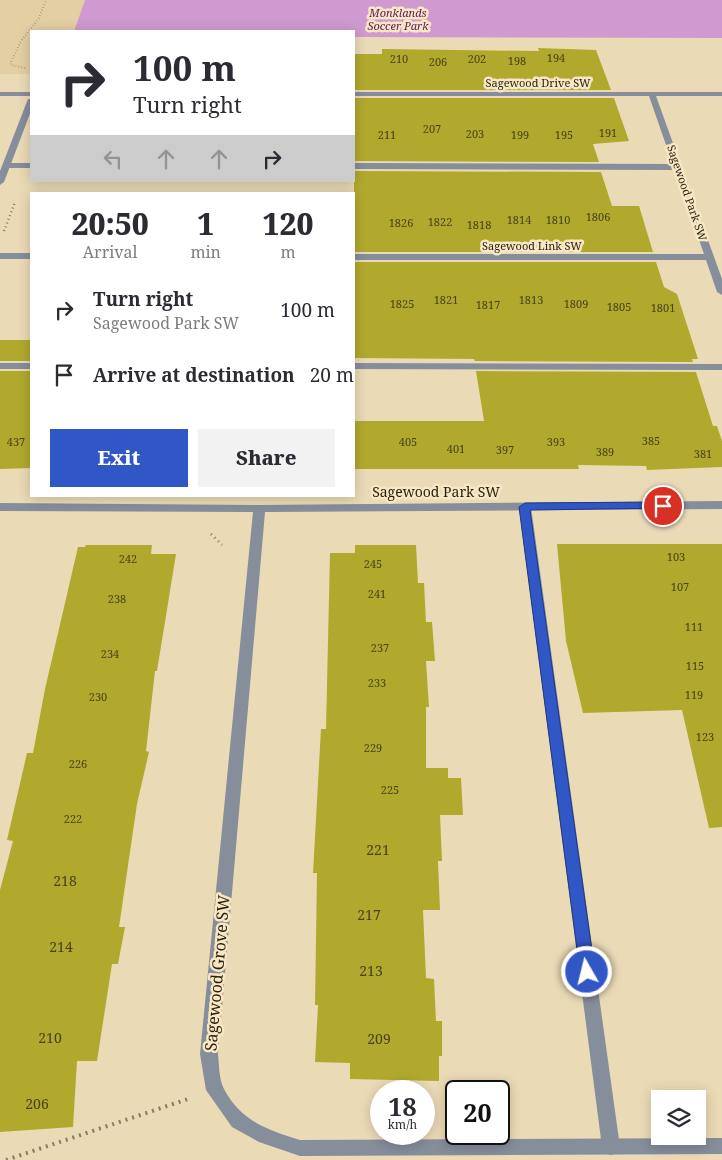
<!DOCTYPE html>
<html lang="en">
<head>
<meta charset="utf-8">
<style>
	:root { --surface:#fff; --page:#f2f2f3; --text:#2b2b33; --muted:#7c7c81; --accent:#3156c6 }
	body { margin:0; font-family:"Noto Serif",serif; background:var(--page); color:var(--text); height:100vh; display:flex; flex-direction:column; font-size:19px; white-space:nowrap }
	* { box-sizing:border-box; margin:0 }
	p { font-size:16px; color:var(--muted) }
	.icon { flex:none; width:28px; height:28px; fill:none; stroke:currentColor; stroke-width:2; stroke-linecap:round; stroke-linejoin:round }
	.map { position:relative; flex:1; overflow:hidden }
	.details { position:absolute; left:30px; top:192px; width:325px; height:305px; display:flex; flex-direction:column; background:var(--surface); border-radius:0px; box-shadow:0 2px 12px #0003 }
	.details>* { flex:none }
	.top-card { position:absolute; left:30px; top:30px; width:325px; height:152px; border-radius:0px; box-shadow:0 2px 12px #0003; background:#fff; color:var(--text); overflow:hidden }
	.controls { position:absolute; left:651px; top:1090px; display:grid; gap:10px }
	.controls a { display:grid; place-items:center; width:55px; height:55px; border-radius:0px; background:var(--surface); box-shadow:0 2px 12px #0003; font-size:25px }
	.speed { position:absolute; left:370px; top:1080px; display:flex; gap:10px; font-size:25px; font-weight:700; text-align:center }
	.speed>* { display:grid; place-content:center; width:65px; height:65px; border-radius:50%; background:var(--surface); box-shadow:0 2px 12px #0003; line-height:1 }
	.speed small { font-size:12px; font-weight:400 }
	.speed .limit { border:2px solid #111; border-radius:8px; background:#fff; color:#111 }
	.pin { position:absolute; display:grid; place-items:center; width:42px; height:42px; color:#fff; margin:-21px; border:2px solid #fff; border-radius:50%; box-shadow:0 1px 5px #0007 }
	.me { position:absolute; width:55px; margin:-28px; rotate:352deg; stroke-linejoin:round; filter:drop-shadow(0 0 4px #0008) }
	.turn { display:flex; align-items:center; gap:18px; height:105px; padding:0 20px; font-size:22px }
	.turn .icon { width:65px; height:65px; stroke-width:2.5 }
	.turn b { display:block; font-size:35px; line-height:42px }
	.lanes { display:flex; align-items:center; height:48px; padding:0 20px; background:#0003; justify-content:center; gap:25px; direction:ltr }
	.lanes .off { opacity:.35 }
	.eta { display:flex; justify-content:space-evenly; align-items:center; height:85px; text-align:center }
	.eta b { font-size:30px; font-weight:800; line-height:35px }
	.primary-button { display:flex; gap:10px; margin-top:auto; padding:10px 20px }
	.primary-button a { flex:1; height:58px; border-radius:0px; background:var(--accent); color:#fff; font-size:20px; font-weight:800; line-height:58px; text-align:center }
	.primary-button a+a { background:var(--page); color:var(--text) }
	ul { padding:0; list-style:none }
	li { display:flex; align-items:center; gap:15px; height:65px; padding:0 20px }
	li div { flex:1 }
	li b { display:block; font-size:19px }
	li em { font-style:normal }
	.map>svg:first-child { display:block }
	.built { fill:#e3cfa3 }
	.green { fill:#cf9acf }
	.building { fill:#b1a92e }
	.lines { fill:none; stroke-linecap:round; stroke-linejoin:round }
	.path-far3 { stroke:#877b63; stroke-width:2; stroke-dasharray:0.5 2.5; stroke-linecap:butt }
	.path-far2 { stroke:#877b63; stroke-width:2.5; stroke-dasharray:1 3; stroke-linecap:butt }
	.path-far1 { stroke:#877b63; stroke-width:3; stroke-dasharray:1 4; stroke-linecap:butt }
	.path { stroke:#877b63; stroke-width:4; stroke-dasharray:2 5; stroke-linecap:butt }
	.lane { fill:#868d9b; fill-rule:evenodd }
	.street { fill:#868d9b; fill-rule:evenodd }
	.route { fill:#3156c6; stroke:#203881 }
	.labels { text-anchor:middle; stroke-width:5; stroke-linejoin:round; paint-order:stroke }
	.far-park-label { font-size:11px; font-style:italic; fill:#5c165f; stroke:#f8e7c2 }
	.number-label { font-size:11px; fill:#484219 }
	.far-street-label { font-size:11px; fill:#251f12; stroke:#f8e7c2 }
	.street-label { font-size:14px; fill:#251f12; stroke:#f8e7c2 }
	.near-number-label { font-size:14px; fill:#484219 }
	.near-street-label { font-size:16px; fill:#251f12; stroke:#f8e7c2 }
</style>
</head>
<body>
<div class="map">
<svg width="722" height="1160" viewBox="0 0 722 1160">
	<rect width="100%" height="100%" fill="#ebdab6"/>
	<!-- built -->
	<polygon class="built" points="0,0 85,0 74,31 31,31 31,74 0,74"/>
	<!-- green -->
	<polygon class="green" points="85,0 722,0 722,38 354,37 354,31 74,31"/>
	<!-- building -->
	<g class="building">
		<polygon points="538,48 596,50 611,90 354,90 354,54 382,54 382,49 539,51"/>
		<polygon points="354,98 614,98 629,141 593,144 599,162 354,161"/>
		<polygon points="354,171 601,172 612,206 639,206 653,252 354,252"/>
		<polygon points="354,262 656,262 664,287 677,294 698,359 692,359 693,362 475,361 474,359 354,358"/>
		<rect x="0" y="340" width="31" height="21"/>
		<polygon points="0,371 31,371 31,468 0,469"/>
		<polygon points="476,371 696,372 713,426 717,426 722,441 722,467 647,470 646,466 578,465 579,469 354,469 354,421 484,421"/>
		<polygon points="557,544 722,544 722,827 709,828 682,710 583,713 566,641"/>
		<polygon points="86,545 152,545 151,554 176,554 157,671 155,671 146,751 149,752 137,804 119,927 125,927 118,964 112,964 97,1061 77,1061 73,1127 0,1132 0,890 13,841 7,840 27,753 33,753 45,689 78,547 85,547"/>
		<polygon points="355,545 416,545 418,583 424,583 426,622 432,622 435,661 426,661 429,707 426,707 426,768 448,768 448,778 461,778 463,815 440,815 442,861 438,861 440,910 423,910 426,978 434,979 436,1021 442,1021 442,1056 439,1056 439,1081 350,1079 350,1063 315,1062 318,1005 315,1005 317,873 313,873 321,729 326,729 330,553 355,553"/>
	</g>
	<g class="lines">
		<!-- path-far3 -->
		<polyline class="path-far3" points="25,68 11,65 11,62 21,41 39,18 46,0"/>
		<!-- path-far2 -->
		<polyline class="path-far2" points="4,231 15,202"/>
		<!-- path-far1 -->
		<polyline class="path-far1" points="211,534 222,545"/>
		<!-- path -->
		<polyline class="path" points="6,1160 188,1099"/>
		<!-- lane -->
		<g class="lane">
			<polygon points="6,163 31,163 31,168 3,168 3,164"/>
			<polygon points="354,163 678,164 682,167 678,170 354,169"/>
			<rect x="0" y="363" width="31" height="6"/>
			<polygon points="354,363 722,364 722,370 354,369"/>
			<polygon points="525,503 531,507 620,1147 617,1153 611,1155 605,1153 602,1147 519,507"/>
		</g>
		<!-- street -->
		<g class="street">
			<rect x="0" y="92" width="31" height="4"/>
			<polygon points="354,92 722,92 722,96 656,96 722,279 722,295 717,292 706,260 354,260 354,254 704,254 649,96 354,96"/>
			<polygon points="28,99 31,99 31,111 4,182 0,185 0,171"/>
			<rect x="0" y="253" width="31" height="6"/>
			<path d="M722 501V509L265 512 218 1054C219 1064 219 1080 224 1089 241 1121 267 1130 300 1140L722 1138V1154L300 1156 259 1142 232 1127 206 1090 200 1054 253 512 0 511V503L259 505Z"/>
		</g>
	</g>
	<!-- route -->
	<polygon class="route" points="663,502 668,506 667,508 530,510 595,972 593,976 587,978 582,976 580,972 519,507 525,503"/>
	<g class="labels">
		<!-- far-park labels -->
		<g class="far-park-label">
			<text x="398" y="17">Monklands<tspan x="398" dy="13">Soccer Park</tspan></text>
		</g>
		<!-- number labels -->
		<g class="number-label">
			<text x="556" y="62">194</text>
			<text x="399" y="63">210</text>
			<text x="477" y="63">202</text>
			<text x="517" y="65">198</text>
			<text x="438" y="66">206</text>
			<text x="432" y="133">207</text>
			<text x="608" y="137">191</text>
			<text x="475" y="138">203</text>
			<text x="387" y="139">211</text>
			<text x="520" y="139">199</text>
			<text x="564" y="139">195</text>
			<text x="598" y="221">1806</text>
			<text x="519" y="224">1814</text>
			<text x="558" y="224">1810</text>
			<text x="440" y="226">1822</text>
			<text x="401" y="227">1826</text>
			<text x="479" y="229">1818</text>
			<text x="446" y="304">1821</text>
			<text x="531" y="304">1813</text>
			<text x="402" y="308">1825</text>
			<text x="576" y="308">1809</text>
			<text x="488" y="309">1817</text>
			<text x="619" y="311">1805</text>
			<text x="663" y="312">1801</text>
			<text x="651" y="445">385</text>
			<text x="16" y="446">437</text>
			<text x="408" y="446">405</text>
			<text x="556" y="446">393</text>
			<text x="456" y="453">401</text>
			<text x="505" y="454">397</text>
			<text x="605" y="456">389</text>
			<text x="703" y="458">381</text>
			<text x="676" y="561">103</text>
			<text x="128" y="563">242</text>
			<text x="373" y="568">245</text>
			<text x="680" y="591">107</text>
			<text x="377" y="598">241</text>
			<text x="117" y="603">238</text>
			<text x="694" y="631">111</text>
			<text x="380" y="652">237</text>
			<text x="110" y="658">234</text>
			<text x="695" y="670">115</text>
			<text x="377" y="687">233</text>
			<text x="694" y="699">119</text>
			<text x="98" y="701">230</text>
			<text x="705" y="741">123</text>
			<text x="373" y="752">229</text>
			<text x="78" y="768">226</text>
			<text x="390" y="794">225</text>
			<text x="73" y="823">222</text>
		</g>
		<!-- far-street labels -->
		<g class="far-street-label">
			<text x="538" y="87">Sagewood Drive SW</text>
			<text transform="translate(687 193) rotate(71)" y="4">Sagewood Park SW</text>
			<text x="532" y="250">Sagewood Link SW</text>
		</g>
		<!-- street labels -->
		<g class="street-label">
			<text x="436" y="497">Sagewood Park SW</text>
		</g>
		<!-- near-number labels -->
		<g class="near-number-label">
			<text x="378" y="855">221</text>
			<text x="65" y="886">218</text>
			<text x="369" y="920">217</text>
			<text x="61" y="952">214</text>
			<text x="371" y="976">213</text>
			<text x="50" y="1043">210</text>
			<text x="379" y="1044">209</text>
			<text x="37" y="1109">206</text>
		</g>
		<!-- near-street labels -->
		<g class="near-street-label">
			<text transform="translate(217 973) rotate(-85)" y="6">Sagewood Grove SW</text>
		</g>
	</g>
</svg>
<div class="controls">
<a><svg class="icon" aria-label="layers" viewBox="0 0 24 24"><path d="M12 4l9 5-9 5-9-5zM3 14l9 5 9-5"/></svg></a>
</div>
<div class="speed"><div>18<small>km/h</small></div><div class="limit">20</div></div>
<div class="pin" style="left:663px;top:506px;background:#d93025"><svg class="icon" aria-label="arrive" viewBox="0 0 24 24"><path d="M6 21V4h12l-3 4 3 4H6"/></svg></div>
<svg class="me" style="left:587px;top:972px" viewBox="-20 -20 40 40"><circle r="17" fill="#3156c6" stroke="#fff" stroke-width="3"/><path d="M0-11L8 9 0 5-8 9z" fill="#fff"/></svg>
<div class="top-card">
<div class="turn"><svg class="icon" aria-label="right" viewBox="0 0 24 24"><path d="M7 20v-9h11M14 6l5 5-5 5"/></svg><div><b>100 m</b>Turn right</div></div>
<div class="lanes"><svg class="icon off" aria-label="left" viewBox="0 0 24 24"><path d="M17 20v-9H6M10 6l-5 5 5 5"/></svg><svg class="icon off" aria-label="ahead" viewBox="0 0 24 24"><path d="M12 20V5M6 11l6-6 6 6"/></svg><svg class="icon off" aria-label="ahead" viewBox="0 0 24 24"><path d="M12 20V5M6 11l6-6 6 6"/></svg><svg class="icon" aria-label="right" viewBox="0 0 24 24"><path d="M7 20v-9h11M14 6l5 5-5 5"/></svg></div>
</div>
<section class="details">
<div class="eta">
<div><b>20:50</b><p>Arrival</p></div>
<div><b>1</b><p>min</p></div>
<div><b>120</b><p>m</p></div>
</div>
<ul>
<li><svg class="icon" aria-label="right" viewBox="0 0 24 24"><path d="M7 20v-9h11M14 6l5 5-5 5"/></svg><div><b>Turn right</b><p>Sagewood Park SW</p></div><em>100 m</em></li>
<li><svg class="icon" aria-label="arrive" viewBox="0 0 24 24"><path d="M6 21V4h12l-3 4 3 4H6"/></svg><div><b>Arrive at destination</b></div><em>20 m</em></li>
</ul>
<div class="primary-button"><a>Exit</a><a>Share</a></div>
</section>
</div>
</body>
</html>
